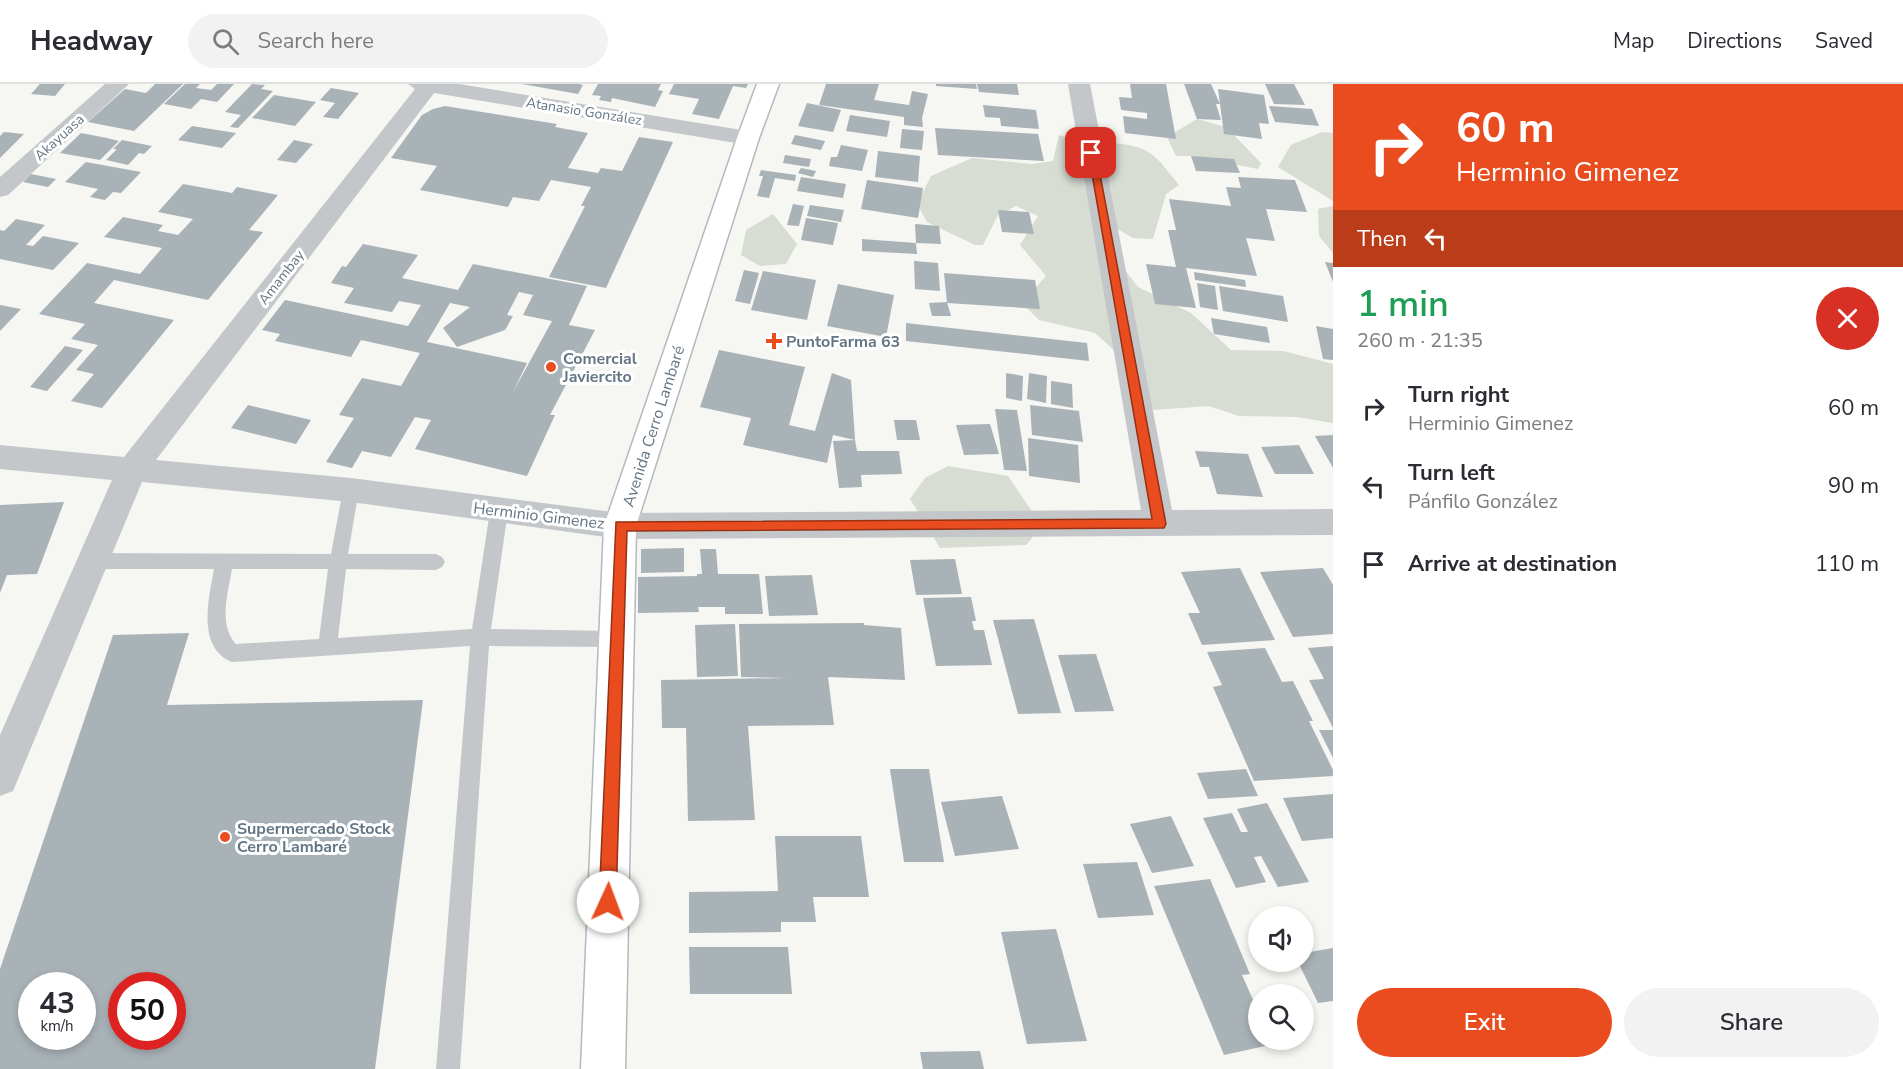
<!DOCTYPE html>
<html lang="en">
<head>
<meta charset="utf-8">
<style>
	:root { --surface:#fff; --page:#f2f2f3; --text:#2b2b33; --muted:#7c7c81; --line:#e1e1e2; --accent:#e94c1f }
	body { margin:0; font-family:"Nunito Sans",sans-serif; background:var(--page); color:var(--text); height:100vh; display:flex; flex-direction:column; font-size:22px; white-space:nowrap }
	* { box-sizing:border-box; margin:0 }
	p { font-size:20px; color:var(--muted) }
	.icon { flex:none; width:33px; height:33px; fill:none; stroke:currentColor; stroke-width:2; stroke-linecap:round; stroke-linejoin:round }
	.map { position:relative; flex:1; overflow:hidden }
	.side { display:flex; flex-direction:column; background:var(--surface); width:570px }
	.side>* { flex:none }
	.top-card { background:#e94c1f; color:#fff; overflow:hidden }
	.fabs { position:absolute; left:1248px; top:822px; display:grid; gap:12px }
	.fabs a { display:grid; place-items:center; width:66px; height:66px; border-radius:50%; background:var(--surface); box-shadow:0 3px 9px #0003; font-size:30px }
	.speed { position:absolute; left:18px; top:888px; display:flex; gap:12px; font-size:30px; font-weight:700; text-align:center }
	.speed>* { display:grid; place-content:center; width:78px; height:78px; border-radius:50%; background:var(--surface); box-shadow:0 3px 9px #0003; line-height:1 }
	.speed small { font-size:15px; font-weight:400 }
	.speed .limit { border:9px solid #d22; background:#fff; color:#111 }
	.pin { position:absolute; display:grid; place-items:center; width:51px; height:51px; color:#fff; margin:-26px; border-radius:12px; box-shadow:0 3px 9px #0006 }
	.me { position:absolute; width:66px; margin:-33px; rotate:2deg; stroke-linejoin:round; filter:drop-shadow(0 0 4px #0008) }
	.turn { display:flex; align-items:center; gap:21px; height:126px; padding:0 24px; font-size:27px }
	.turn .icon { width:78px; height:78px; stroke-width:2.5 }
	.turn b { display:block; font-size:42px; line-height:51px }
	.then { display:flex; align-items:center; height:57px; padding:0 24px; background:#0003; gap:12px; font-size:22px }
	.round { display:grid; place-items:center; flex:none; width:63px; height:63px; border-radius:32px; background:var(--page) }
	.overview { display:flex; align-items:center; justify-content:space-between; height:102px; padding:0 24px }
	h1 { font-size:36px; font-weight:600; line-height:45px; color:#1e9e55 }
	.cta { display:flex; gap:12px; margin-top:auto; padding:12px 24px }
	.cta a { flex:1; height:69px; border-radius:36px; background:var(--accent); color:#fff; font-size:24px; font-weight:600; line-height:69px; text-align:center }
	.cta a+a { background:var(--page); color:var(--text) }
	ul { padding:0; list-style:none }
	li { display:flex; align-items:center; gap:18px; height:78px; padding:0 24px }
	li div { flex:1 }
	li b { display:block; font-size:22px }
	li em { font-style:normal }
	header { display:flex; align-items:center; gap:36px; box-sizing:border-box; height:84px; padding:0 30px; background:var(--surface); border-bottom:2px solid var(--line) }
	header strong { font-size:28px }
	nav { display:flex; gap:33px; margin-inline-start:auto; font-size:21px }
	.search { width:420px; height:54px; background:var(--page); display:flex; align-items:center; gap:15px; box-sizing:border-box; padding:0 21px; border-radius:33px; color:var(--muted); font-size:22px }
	main { display:flex; flex:1; min-height:0 }
	.map>svg:first-child { display:block }
	.green { fill:#d7ddd3 }
	.building { fill:#a9b2b7; fill-rule:evenodd }
	.lines { fill:none; stroke-linecap:round; stroke-linejoin:round }
	.secondary-casing { stroke:#b3b9bd; stroke-width:3 }
	.lane { fill:#c3c7ca; fill-rule:evenodd }
	.street { fill:#c3c7ca; fill-rule:evenodd }
	.secondary { fill:#fff; fill-rule:evenodd }
	.route { fill:#e94c1f; stroke:#973114; stroke-width:1.5 }
	.poi-dot { fill:#e94c1f; stroke:#fff; stroke-width:2 }
	.labels { text-anchor:middle; stroke-width:6; stroke-linejoin:round; paint-order:stroke }
	.far-street-label { font-size:14px; fill:#647684; stroke:#fff }
	.poi-label { font-size:16px; font-weight:bold; fill:#647684; stroke:#fff; text-anchor:start }
	.street-label { font-size:16px; fill:#647684; stroke:#fff }
</style>
</head>
<body>
<header>
<strong>Headway</strong>
<div class="search"><svg class="icon" aria-label="search" viewBox="0 0 24 24"><circle cx="10" cy="10" r="6"/><path d="M15 15l6 6"/></svg>Search here</div>
<nav><a>Map</a><a>Directions</a><a>Saved</a></nav>
</header>
<main>
<div class="map">
<svg width="1333" height="985" viewBox="0 0 1333 985">
	<rect width="100%" height="100%" fill="#f6f6f2"/>
	<!-- green -->
	<g class="green">
		<polygon points="1197,35 1226,43 1261,79 1258,85 1191,72 1176,72 1167,53"/>
		<polygon points="1322,48 1333,49 1333,117 1278,83 1291,61"/>
		<path d="M1059 51 1082 59 1100 103 1110 86V59C1150 61 1155 71 1179 101L1166 110 1153 155 1133 154 1112 142 1097 150 1138 203 1191 229 1231 266 1283 267 1333 280V339L1297 333 1239 332 1209 322 1154 326 1130 308 1116 268 1095 249 1039 236 1022 219 1046 192 1020 161 1038 132 1016 122 998 131 983 161H975L927 138 917 120 931 92 972 74 1032 80 1053 77Z"/>
		<polygon points="1333,122 1333,169 1319,152 1318,125"/>
		<polygon points="773,130 797,160 786,180 760,182 741,171 746,146"/>
		<polygon points="948,382 1008,392 1042,442 1026,461 940,464 910,415 925,394"/>
	</g>
	<!-- building -->
	<g class="building">
		<polygon points="40,0 65,0 55,12 31,10"/>
		<polygon points="155,0 183,0 134,47 88,38 125,5 146,9"/>
		<polygon points="185,0 200,0 196,4 211,6 217,0 234,0 217,18 201,15 191,25 164,20"/>
		<polygon points="252,0 265,1 261,5 273,7 238,44 230,43 241,31 225,28"/>
		<polygon points="522,0 579,0 583,1 578,10"/>
		<polygon points="598,0 661,0 658,6 663,7 655,23 612,14 611,18 599,16 601,12 592,11"/>
		<polygon points="674,0 748,0 746,4 733,2 719,35 692,30 699,15 669,10"/>
		<polygon points="826,0 879,0 874,16 909,21 912,7 928,10 922,34 923,43 904,41 904,33 819,21"/>
		<polygon points="936,0 976,0 977,5 936,2"/>
		<polygon points="977,0 1017,0 1019,11 979,8"/>
		<polygon points="1130,0 1166,0 1176,55 1125,49 1123,32 1147,35 1147,29 1121,26 1119,13 1132,14"/>
		<polygon points="1184,0 1211,0 1220,20 1218,5 1264,11 1269,40 1259,39 1262,55 1224,50 1220,20 1216,20 1221,36 1197,35"/>
		<polygon points="1265,0 1294,0 1305,21 1274,20"/>
		<polygon points="331,4 359,9 338,35 323,33 335,19 320,16"/>
		<polygon points="274,11 316,18 295,42 252,34"/>
		<polygon points="807,19 841,26 833,48 798,42"/>
		<polygon points="983,21 1036,26 1039,45 1001,42 1000,34 985,33"/>
		<polygon points="445,22 557,40 555,43 588,49 568,84 598,89 601,84 622,87 639,53 673,58 606,204 549,193 585,122 581,122 591,103 551,96 539,117 513,113 508,123 420,106 437,82 391,74 422,31 433,25"/>
		<polygon points="1269,22 1312,25 1319,42 1275,38"/>
		<polygon points="850,31 890,37 887,53 846,47"/>
		<polygon points="192,42 236,49 222,64 178,56"/>
		<polygon points="935,44 1038,50 1044,77 938,71"/>
		<polygon points="902,45 924,47 922,66 900,64"/>
		<polygon points="4,48 24,50 0,74 0,52"/>
		<polygon points="81,49 107,54 119,57 100,76 60,69"/>
		<polygon points="795,51 825,57 821,66 791,60"/>
		<polygon points="122,56 152,62 144,70 139,69 128,81 106,76 117,65 113,65"/>
		<polygon points="294,56 313,60 296,79 277,76"/>
		<polygon points="841,61 868,66 862,87 829,82 831,73 837,73"/>
		<polygon points="878,67 920,72 918,98 875,93"/>
		<polygon points="785,71 811,75 809,83 783,79"/>
		<polygon points="1191,72 1234,75 1240,89 1196,87"/>
		<polygon points="86,78 141,88 121,109 113,108 105,116 90,113 98,105 65,98"/>
		<polygon points="801,84 816,87 813,93 798,89"/>
		<polygon points="761,86 796,91 795,97 775,94 769,114 757,112 763,92 759,92"/>
		<polygon points="31,90 56,95 48,103 23,98"/>
		<polygon points="801,93 846,100 843,114 797,107"/>
		<polygon points="1238,93 1295,96 1307,128 1266,125 1275,157 1246,154 1257,192 1186,184 1196,224 1155,220 1146,180 1176,183 1168,146 1176,146 1169,115 1231,122 1226,103 1241,104"/>
		<polygon points="867,96 923,104 918,134 861,125"/>
		<polygon points="183,100 232,109 237,103 278,111 249,146 263,148 208,216 114,196 94,219 174,236 102,324 71,317 94,290 76,286 98,261 71,255 85,240 39,230 87,179 140,190 162,164 104,153 123,133 163,141 158,147 178,151 193,135 158,128"/>
		<polygon points="793,120 804,122 799,142 787,141"/>
		<polygon points="810,121 844,126 841,138 807,132"/>
		<polygon points="998,126 1029,128 1034,150 1002,148"/>
		<polygon points="806,134 838,139 833,161 801,156"/>
		<polygon points="16,135 45,141 26,161 33,162 43,152 79,159 53,186 0,175 0,146 4,147"/>
		<polygon points="915,140 939,142 941,160 916,159 917,170 862,167 862,155 916,159"/>
		<path d="M363 160 418 171 402 194 458 206 473 180 587 202 569 241 595 246 550 331H555L527 392 415 365 431 336 415 333 391 373 362 367 352 384 326 378 354 334 339 331 362 294 401 302 420 269 361 256 351 273 275 257 280 250 262 246 285 216 408 242 421 221 399 217 392 228 344 219 354 204 331 199 342 182 346 183ZM519 208 533 211 523 231 552 237 513 308 527 279 427 258 450 219 470 223 443 244 457 263 505 246 513 232 507 231Z"/>
		<polygon points="914,177 938,179 940,207 915,205"/>
		<polygon points="1325,178 1333,179 1333,198"/>
		<polygon points="744,186 759,189 750,220 735,217"/>
		<polygon points="763,187 816,196 807,236 751,226"/>
		<polygon points="1194,188 1245,196 1246,203 1195,196"/>
		<polygon points="944,189 1035,196 1040,225 947,219"/>
		<polygon points="1197,199 1215,202 1218,226 1200,223"/>
		<polygon points="838,200 894,211 886,253 827,242"/>
		<polygon points="1219,202 1283,212 1288,238 1223,227"/>
		<polygon points="947,218 951,232 932,232 929,219"/>
		<polygon points="0,221 21,225 0,247"/>
		<polygon points="1211,234 1267,243 1270,259 1214,250"/>
		<polygon points="906,239 1087,259 1089,277 906,257"/>
		<polygon points="1316,242 1333,245 1333,276 1323,275"/>
		<polygon points="65,262 83,266 47,307 30,303"/>
		<polygon points="719,266 805,283 789,341 815,347 832,289 851,296 855,356 833,351 827,379 743,361 751,334 700,323"/>
		<polygon points="1006,289 1023,292 1022,317 1006,314"/>
		<polygon points="1029,289 1047,292 1046,319 1027,315"/>
		<polygon points="1051,297 1072,300 1073,324 1051,320"/>
		<polygon points="248,321 311,336 296,360 231,344"/>
		<polygon points="1030,321 1079,327 1083,358 1032,351"/>
		<polygon points="995,325 1017,326 1027,387 1004,386"/>
		<polygon points="894,336 916,336 920,356 897,356"/>
		<polygon points="990,340 999,370 964,371 956,341"/>
		<polygon points="1333,351 1333,384 1315,352"/>
		<polygon points="1028,354 1078,361 1080,399 1029,392"/>
		<polygon points="855,356 857,367 899,367 902,390 861,391 862,403 839,404 833,357"/>
		<polygon points="1299,361 1314,390 1275,390 1261,363"/>
		<polygon points="1195,367 1248,370 1263,413 1217,410 1209,383 1200,383"/>
		<polygon points="64,418 37,490 7,491 0,509 0,421"/>
		<polygon points="684,464 684,488 641,489 641,465"/>
		<polygon points="700,465 716,465 718,490 759,490 763,530 725,530 725,523 698,523 699,528 638,529 638,493 697,492 697,490 702,490"/>
		<polygon points="955,475 962,510 916,511 910,476"/>
		<polygon points="1240,484 1275,556 1202,561 1188,529 1200,529 1181,488"/>
		<polygon points="1323,484 1333,501 1333,550 1293,553 1260,488"/>
		<polygon points="812,491 818,531 769,532 765,492"/>
		<polygon points="971,513 976,537 972,537 974,546 984,546 992,581 936,582 923,514"/>
		<polygon points="1034,535 1061,629 1018,630 993,536"/>
		<polygon points="864,539 864,541 901,544 905,596 828,593 834,641 748,642 755,736 688,737 686,644 662,644 661,596 787,594 741,593 739,540"/>
		<polygon points="735,540 738,592 697,593 695,541"/>
		<path d="M189 549 167 621 423 616 375 985H0V885L113 551ZM32 902H82V952H32ZM122 902H172V952H122Z"/>
		<polygon points="1333,562 1333,644 1309,596 1324,595 1308,564"/>
		<polygon points="1265,564 1282,598 1293,597 1313,637 1309,637 1333,686 1333,692 1254,697 1213,603 1222,601 1207,568"/>
		<polygon points="1096,570 1114,627 1075,628 1058,571"/>
		<polygon points="1319,646 1333,646 1333,674"/>
		<polygon points="890,685 929,685 944,778 904,778"/>
		<polygon points="1246,685 1258,712 1208,715 1197,689"/>
		<polygon points="1333,710 1333,754 1302,757 1283,714"/>
		<polygon points="1002,712 1019,765 955,772 941,718"/>
		<polygon points="1267,719 1309,798 1278,803 1261,772 1254,773 1266,798 1236,804 1203,734 1232,729 1241,748 1248,748 1237,725"/>
		<polygon points="1171,732 1194,782 1152,789 1130,740"/>
		<polygon points="775,752 861,752 869,813 813,813 816,838 781,838 781,848 689,849 689,808 778,807"/>
		<polygon points="1137,778 1154,831 1098,834 1083,780"/>
		<polygon points="1210,795 1250,890 1242,891 1258,927 1258,956 1271,956 1274,960 1224,971 1154,802"/>
		<polygon points="1056,845 1087,957 1027,960 1001,848"/>
		<polygon points="689,863 788,863 792,910 690,910"/>
		<polygon points="1333,864 1333,917 1318,919 1298,878 1304,878 1304,869"/>
		<polygon points="980,967 984,985 923,985 920,968"/>
	</g>
	<g class="lines">
		<defs>
			<polygon id="secondary" points="757,0 779,0 759,54 636,442 625,985 581,985 604,442 737,54"/>
		</defs>
		<!-- secondary casing -->
		<use href="#secondary" class="secondary-casing"/>
		<!-- lane -->
		<path class="lane" d="M351 399 357 401 359 406 348 470H436L442 473 445 478 442 483 436 486 346 485 338 554 472 545 490 427 493 422 499 420 505 422 508 427 491 545 615 547 622 549 624 555 622 561 615 563 489 562 460 985H436L470 562 232 578C196 564 209 513 214 485H92L86 482 83 477 86 472 92 469 331 470 343 406 345 401ZM232 485H328L319 555 236 560C218 541 228 508 232 485Z"/>
		<!-- street -->
		<g class="street">
			<polygon points="105,0 129,0 8,111 0,113 0,93"/>
			<polygon points="408,0 459,0 748,47 756,49 759,54 756,59 748,61 434,9 156,376 351,394 620,429 1141,426 1068,0 1090,0 1172,426 1333,425 1333,451 620,455 351,418 142,398 13,707 0,712 0,651 112,396 0,385 0,361 124,373 415,5"/>
		</g>
		<!-- secondary -->
		<use href="#secondary" class="secondary"/>
	</g>
	<!-- route -->
	<polygon class="route" points="1088,67 1096,69 1166,440 1164,444 627,447 616,818 614,824 608,826 602,824 599,818 616,438 1152,435"/>
	<!-- markers -->
	<g class="poi-dot">
		<path d="M771 248h6v6h6v6h-6v6h-6v-6h-6v-6h6z"/>
		<circle cx="551" cy="283" r="6"/>
		<circle cx="225" cy="753" r="6"/>
	</g>
	<g class="labels">
		<!-- far-street labels -->
		<g class="far-street-label">
			<text transform="translate(584 27) rotate(9)" y="5">Atanasio González</text>
			<text transform="translate(59 53) rotate(-42)" y="5">Akayuasa</text>
			<text transform="translate(281 193) rotate(-52)" y="5">Amambay</text>
		</g>
		<!-- poi labels -->
		<g class="poi-label">
			<text x="786" y="263">PuntoFarma 63</text>
			<text x="563" y="280">Comercial<tspan x="563" dy="18">Javiercito</tspan></text>
			<text x="237" y="750">Supermercado Stock<tspan x="237" dy="18">Cerro Lambaré</tspan></text>
		</g>
		<!-- street labels -->
		<g class="street-label">
			<text transform="translate(653 342) rotate(-72)" y="6">Avenida Cerro Lambaré</text>
			<text transform="translate(539 431) rotate(7)" y="6">Herminio Gimenez</text>
		</g>
	</g>
</svg>
<div class="fabs">
<a><svg class="icon" aria-label="sound" viewBox="0 0 24 24"><path d="M4 9h4l5-4v14l-5-4H4zM17 9q2 3 0 6"/></svg></a>
<a><svg class="icon" aria-label="search" viewBox="0 0 24 24"><circle cx="10" cy="10" r="6"/><path d="M15 15l6 6"/></svg></a>
</div>
<div class="speed"><div>43<small>km/h</small></div><div class="limit">50</div></div>
<div class="pin" style="left:1091px;top:69px;background:#d93025"><svg class="icon" aria-label="arrive" viewBox="0 0 24 24"><path d="M6 21V4h12l-3 4 3 4H6"/></svg></div>
<svg class="me" style="left:608px;top:818px" viewBox="-20 -20 40 40"><circle r="19" fill="#fff"/><path d="M0-13L10 11 0 6-10 11z" fill="#e94c1f"/></svg>
</div>
<section class="side">
<div class="top-card">
<div class="turn"><svg class="icon" aria-label="right" viewBox="0 0 24 24"><path d="M7 20v-9h11M14 6l5 5-5 5"/></svg><div><b>60 m</b>Herminio Gimenez</div></div>
<div class="then">Then<svg class="icon" aria-label="left" viewBox="0 0 24 24"><path d="M17 20v-9H6M10 6l-5 5 5 5"/></svg></div>
</div>
<div class="overview"><div><h1>1 min</h1><p>260 m · 21:35</p></div><a class="round" style="background:#d93025;color:#fff"><svg class="icon" aria-label="close" viewBox="0 0 24 24"><path d="M6 6l12 12M18 6L6 18"/></svg></a></div>
<ul>
<li><svg class="icon" aria-label="right" viewBox="0 0 24 24"><path d="M7 20v-9h11M14 6l5 5-5 5"/></svg><div><b>Turn right</b><p>Herminio Gimenez</p></div><em>60 m</em></li>
<li><svg class="icon" aria-label="left" viewBox="0 0 24 24"><path d="M17 20v-9H6M10 6l-5 5 5 5"/></svg><div><b>Turn left</b><p>Pánfilo González</p></div><em>90 m</em></li>
<li><svg class="icon" aria-label="arrive" viewBox="0 0 24 24"><path d="M6 21V4h12l-3 4 3 4H6"/></svg><div><b>Arrive at destination</b></div><em>110 m</em></li>
</ul>
<div class="cta"><a>Exit</a><a>Share</a></div>
</section>
</main>
</body>
</html>
